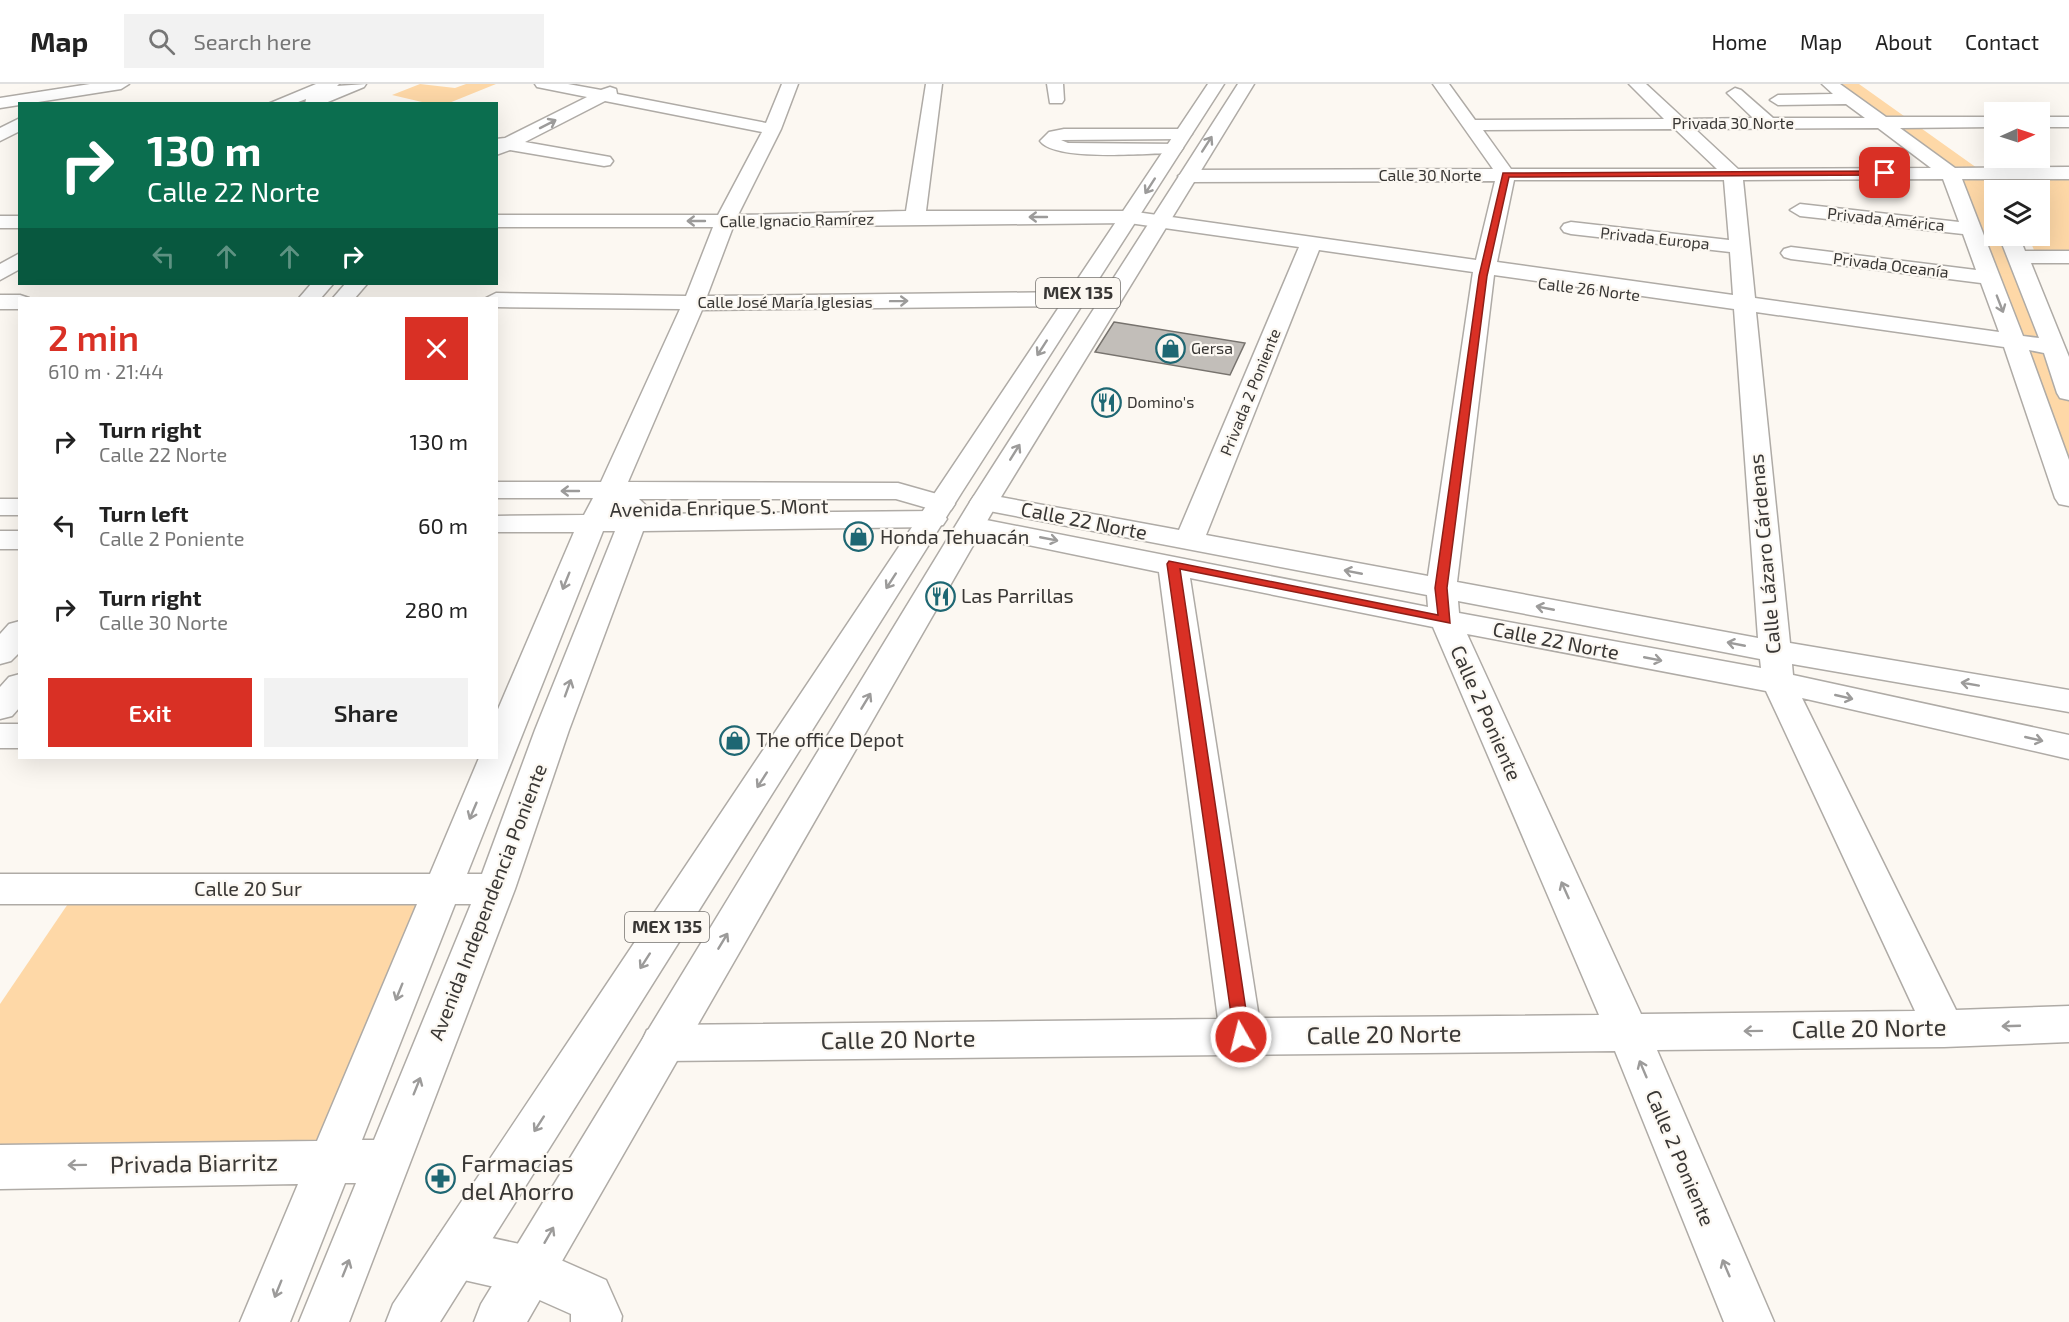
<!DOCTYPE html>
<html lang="en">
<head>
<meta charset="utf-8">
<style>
	:root { --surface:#fff; --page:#f2f2f2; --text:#222; --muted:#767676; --line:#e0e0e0; --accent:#d93025 }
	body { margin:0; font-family:"Exo 2",sans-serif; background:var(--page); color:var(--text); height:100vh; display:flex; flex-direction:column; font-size:22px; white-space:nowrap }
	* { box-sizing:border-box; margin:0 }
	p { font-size:20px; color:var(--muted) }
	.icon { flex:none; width:33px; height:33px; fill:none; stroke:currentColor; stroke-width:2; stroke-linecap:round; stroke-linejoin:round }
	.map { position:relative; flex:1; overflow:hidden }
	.panel { position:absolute; left:18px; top:213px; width:480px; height:462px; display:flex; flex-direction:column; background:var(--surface); border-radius:0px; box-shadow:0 6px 24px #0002 }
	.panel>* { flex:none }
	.hud { position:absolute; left:18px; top:18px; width:480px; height:183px; border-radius:0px; box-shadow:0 6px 24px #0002; background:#0b6e4f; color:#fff; overflow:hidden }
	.needle { width:39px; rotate:87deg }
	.buttons { position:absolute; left:1984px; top:18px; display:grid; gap:12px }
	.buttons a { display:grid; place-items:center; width:66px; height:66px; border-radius:0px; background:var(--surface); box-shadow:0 6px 24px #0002; font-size:30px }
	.pin { position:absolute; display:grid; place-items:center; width:51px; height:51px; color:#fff; margin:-26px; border-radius:12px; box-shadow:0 3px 9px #0006 }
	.me { position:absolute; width:66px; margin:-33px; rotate:352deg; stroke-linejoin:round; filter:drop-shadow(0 0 4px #0008) }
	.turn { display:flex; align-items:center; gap:21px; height:126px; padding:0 30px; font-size:27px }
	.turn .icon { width:78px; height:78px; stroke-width:2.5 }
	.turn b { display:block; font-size:42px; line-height:51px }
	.lanes { display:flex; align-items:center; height:57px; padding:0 30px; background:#0003; justify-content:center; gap:30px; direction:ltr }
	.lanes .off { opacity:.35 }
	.round { display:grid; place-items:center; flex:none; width:63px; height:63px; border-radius:0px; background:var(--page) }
	.headline { display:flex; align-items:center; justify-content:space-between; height:102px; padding:0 30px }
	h1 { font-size:36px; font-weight:600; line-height:45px; color:var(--accent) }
	.primary-button { display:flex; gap:12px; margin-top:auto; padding:12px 30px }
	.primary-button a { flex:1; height:69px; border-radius:0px; background:var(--accent); color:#fff; font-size:24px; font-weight:600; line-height:69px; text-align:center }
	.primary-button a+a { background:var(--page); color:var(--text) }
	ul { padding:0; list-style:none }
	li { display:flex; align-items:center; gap:18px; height:84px; padding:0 30px }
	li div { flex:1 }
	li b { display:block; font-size:22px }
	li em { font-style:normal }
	header { display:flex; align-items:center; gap:36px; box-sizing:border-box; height:84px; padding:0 30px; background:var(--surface); border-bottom:2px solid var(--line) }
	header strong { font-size:28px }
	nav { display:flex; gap:33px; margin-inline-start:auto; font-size:21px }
	.search { width:420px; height:54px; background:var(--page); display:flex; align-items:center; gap:15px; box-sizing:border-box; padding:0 21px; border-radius:0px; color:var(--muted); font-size:22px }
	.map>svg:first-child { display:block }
	.green { fill:#fed8a7 }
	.building { fill:#c2beb9; stroke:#77736e; stroke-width:1.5 }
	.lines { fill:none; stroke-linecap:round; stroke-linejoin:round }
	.minor-casing { stroke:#afaba6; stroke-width:3 }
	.major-casing { stroke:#afaba6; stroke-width:3 }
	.minor { fill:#fff; fill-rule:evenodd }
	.major { fill:#fff; fill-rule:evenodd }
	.oneway { stroke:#9c9b9a }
	.route { fill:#d93025; stroke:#8d1f18; stroke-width:1.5 }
	.labels { text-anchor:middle; stroke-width:4.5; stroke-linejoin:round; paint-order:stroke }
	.far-street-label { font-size:16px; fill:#393735; stroke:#fcf8f2 }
	.far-poi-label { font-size:16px; fill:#393735; stroke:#fcf8f2; text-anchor:start }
	.shield { fill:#fcf8f2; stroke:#74716e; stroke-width:1.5 }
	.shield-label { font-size:18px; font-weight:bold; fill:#393735 }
	.street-label { font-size:20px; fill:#393735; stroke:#fcf8f2 }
	.poi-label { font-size:20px; fill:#393735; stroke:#fcf8f2; text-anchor:start }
	.near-street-label { font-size:24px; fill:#393735; stroke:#fcf8f2 }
	.near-poi-label { font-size:24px; fill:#393735; stroke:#fcf8f2; text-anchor:start }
</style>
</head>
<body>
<header>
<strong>Map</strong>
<div class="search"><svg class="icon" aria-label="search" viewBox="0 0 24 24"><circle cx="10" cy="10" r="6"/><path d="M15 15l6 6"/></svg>Search here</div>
<nav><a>Home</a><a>Map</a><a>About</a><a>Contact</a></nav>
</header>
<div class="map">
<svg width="2069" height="1238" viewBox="0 0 2069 1238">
	<rect width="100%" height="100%" fill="#fcf8f2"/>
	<!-- green -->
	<g class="green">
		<polygon points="420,0 455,4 466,0 496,0 449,19 420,19 422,18 392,11"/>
		<polygon points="1830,0 1859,0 1984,89 1995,118 1995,152 2008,152 2069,316 2069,401 1950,89"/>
		<polygon points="2004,93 2069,93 2069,166 2034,166 2028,152 2040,152 2040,106 2009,106"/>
		<polygon points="78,805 440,805 330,1077 0,1082 0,920"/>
	</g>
	<!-- building -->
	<polygon class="building" points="1114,238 1245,259 1230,291 1095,268"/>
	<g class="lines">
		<defs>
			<g id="minor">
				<polygon points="90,0 129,0 121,5 0,24 0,14"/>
				<polygon points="316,0 339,0 337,2 366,0 364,3 323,20 305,20 306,15 293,20 268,20"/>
				<path d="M535 0H568L601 6 610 3 616 5 617 10 766 39 782 0H798L781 45 738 131 906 127 926 0H942L926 127H1129L1476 176 1495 97 1187 98 1178 92 1187 86 1493 85 1433 0H1449L1475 36 1664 35 1629 0H1646L1684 35 1753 34 1727 9 1735 4 1741 6 1773 34H1865L1846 20 1778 21 1770 16 1778 11 1833 10 1822 0H1840L1886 33H1995V43L1900 44 1955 84 2069 83V95H1962L2023 252 2039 254 1999 152H2019L2025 167H2069V179H2031L2069 273V316L2060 314 2057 309 2044 269 2029 266 2069 376V422L2059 420 2055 414 2004 263 1756 228 1790 559 2069 606V628L1792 580 1793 591 2069 651V675L1802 614 1956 926 2069 922V958L1944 963 1657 966 1774 1238H1724L1615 967 662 977 647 972 641 959 647 946 662 941 1218 935 1159 488 961 447 957 441 961 435 971 433 1428 523 1427 511 984 426 974 424 970 418 974 412 984 410 1179 446 1299 163 1129 139 733 143 707 212 1074 208 1082 210 1085 215 1082 220 1074 222 702 226 628 398 898 399 951 414 955 420 951 426 941 428 896 415H639L651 426 649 430 933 427 943 429 947 435 943 441 933 443 643 447 569 646 515 805 349 1238H299L356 1099H345L290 1238H240L298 1100 0 1105V1061L317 1057 417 820H0V790H430L479 674H496V630L574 448H496V432L584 431 593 414H496V398H601L680 225 496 223V214H486L496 209 686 212 713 143H496V131H718L762 48 605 17 525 58 610 73 613 77 610 81 604 82 510 66 496 71V55L505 54 587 13 537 3ZM1878 44 1931 84 1738 85 1695 45ZM1675 45 1717 85H1511L1483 46ZM1943 95 1959 138 1800 120 1790 126 1800 132 1963 150 1976 186 1791 163 1784 165 1781 169 1784 173 1791 175 1981 199 1999 248 1755 214 1743 96ZM1514 96H1724L1729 156 1571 138 1564 140 1561 144 1564 148 1571 150 1730 168 1733 211 1497 178ZM1319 166 1473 188 1428 492 1206 451ZM1494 191 1734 225 1758 554 1457 498ZM616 423 622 428 621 430H612ZM603 447H615L535 646 482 790H467ZM1190 494 1433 543 1599 931 1259 934ZM1458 517 1760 575 1761 584 1459 529ZM1467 550 1766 607 1915 927 1641 930ZM455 820H471L374 1056H362Z"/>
				<polygon points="1047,0 1063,0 1064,16 1062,19 1050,19"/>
				<rect x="2040" y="33" width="29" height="10"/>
				<polygon points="20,34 20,47 0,57 0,44"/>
				<path d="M1064 45H1183L1192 50 1183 55 1061 56 1068 59 1180 60 1183 64 1180 68 1174 69C1147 69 1055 78 1040 57L1049 48Z"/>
				<rect x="0" y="132" width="20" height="12"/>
				<polygon points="20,169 20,185 0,196 0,180"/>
				<polygon points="311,200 333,200 321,214 299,214"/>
				<polygon points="345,200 367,200 355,214 333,214"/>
				<polygon points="0,211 20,211 29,214 20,214 20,225 0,225"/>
				<rect x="0" y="415" width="20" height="16"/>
				<rect x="0" y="447" width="20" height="18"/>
				<polygon points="20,537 20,568 11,577 0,580 0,550 9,540"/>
				<polygon points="20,590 20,623 12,632 0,635 0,603 9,593"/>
				<rect x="0" y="640" width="20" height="24"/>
				<polygon points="455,1146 529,1162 606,1196 622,1232 621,1238 571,1238 571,1230 526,1210 455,1194 438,1187 431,1170 438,1153"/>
			</g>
			<g id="major">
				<polygon points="1208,0 1224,0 962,408 440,1238 386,1238 393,1220"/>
				<polygon points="1238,0 1254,0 998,418 527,1238 474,1238 481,1220 970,418"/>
			</g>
		</defs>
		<!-- minor casing -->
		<use href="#minor" class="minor-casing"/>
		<!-- major casing -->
		<use href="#major" class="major-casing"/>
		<!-- minor -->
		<use href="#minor" class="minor"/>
		<!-- major -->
		<use href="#major" class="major"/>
	</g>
	<!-- one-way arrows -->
	<defs><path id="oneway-shaft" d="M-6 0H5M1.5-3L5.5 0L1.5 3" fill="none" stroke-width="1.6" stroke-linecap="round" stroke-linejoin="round" transform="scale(1.5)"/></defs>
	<g class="oneway">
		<use href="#oneway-shaft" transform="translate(548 40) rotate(-27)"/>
		<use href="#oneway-shaft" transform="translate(1207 60) rotate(-57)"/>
		<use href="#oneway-shaft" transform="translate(1150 102) rotate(123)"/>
		<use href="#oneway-shaft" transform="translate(1038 133) rotate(180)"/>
		<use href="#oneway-shaft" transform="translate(696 137) rotate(-180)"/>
		<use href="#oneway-shaft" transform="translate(899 217) rotate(-1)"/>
		<use href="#oneway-shaft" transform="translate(2000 220) rotate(69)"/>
		<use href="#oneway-shaft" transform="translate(1042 264) rotate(123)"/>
		<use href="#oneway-shaft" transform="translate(1015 368) rotate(-58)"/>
		<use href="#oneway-shaft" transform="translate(570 407) rotate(-180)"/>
		<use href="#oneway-shaft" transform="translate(1049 455) rotate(11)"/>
		<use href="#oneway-shaft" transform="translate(1353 488) rotate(-169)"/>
		<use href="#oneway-shaft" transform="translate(566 497) rotate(112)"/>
		<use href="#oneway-shaft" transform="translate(891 497) rotate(123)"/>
		<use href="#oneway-shaft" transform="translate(1545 524) rotate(-169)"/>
		<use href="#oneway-shaft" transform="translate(1736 560) rotate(-169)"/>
		<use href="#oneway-shaft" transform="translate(1653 575) rotate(11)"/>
		<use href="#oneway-shaft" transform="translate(1970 600) rotate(-170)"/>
		<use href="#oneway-shaft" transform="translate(568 604) rotate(-70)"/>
		<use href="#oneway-shaft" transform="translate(1844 613) rotate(13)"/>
		<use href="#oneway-shaft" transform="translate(866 617) rotate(-59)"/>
		<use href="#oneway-shaft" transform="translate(2034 655) rotate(13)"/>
		<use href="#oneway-shaft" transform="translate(762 696) rotate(123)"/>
		<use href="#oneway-shaft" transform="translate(473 727) rotate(113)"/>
		<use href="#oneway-shaft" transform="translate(1565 806) rotate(-114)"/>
		<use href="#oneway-shaft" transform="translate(723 857) rotate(-59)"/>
		<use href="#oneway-shaft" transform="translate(645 877) rotate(123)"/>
		<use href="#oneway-shaft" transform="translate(399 908) rotate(112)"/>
		<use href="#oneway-shaft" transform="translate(2011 942) rotate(178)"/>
		<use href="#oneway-shaft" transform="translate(1753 947) rotate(179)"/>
		<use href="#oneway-shaft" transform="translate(1643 985) rotate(-113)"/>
		<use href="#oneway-shaft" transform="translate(417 1002) rotate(-68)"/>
		<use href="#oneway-shaft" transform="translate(539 1040) rotate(123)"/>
		<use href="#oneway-shaft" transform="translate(77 1081) rotate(179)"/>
		<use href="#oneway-shaft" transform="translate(549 1151) rotate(-60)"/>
		<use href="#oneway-shaft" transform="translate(346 1184) rotate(-68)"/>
		<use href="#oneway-shaft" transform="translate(1726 1184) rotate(-113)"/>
		<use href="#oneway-shaft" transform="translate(278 1205) rotate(112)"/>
	</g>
	<!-- route -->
	<polygon class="route" points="1885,87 1888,91 1509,93 1487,192 1447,504 1450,539 1180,485 1250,953 1247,958 1241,960 1235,958 1167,480 1169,477 1438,531 1435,504 1479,192 1503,89"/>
	<!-- icons -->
	<defs>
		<symbol id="shop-ring" viewBox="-11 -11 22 22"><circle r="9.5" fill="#fcf8f2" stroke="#1e6773" stroke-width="1.5"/><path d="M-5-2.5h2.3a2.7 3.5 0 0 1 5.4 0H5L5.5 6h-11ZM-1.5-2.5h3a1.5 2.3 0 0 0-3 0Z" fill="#1e6773"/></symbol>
		<symbol id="restaurant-ring" viewBox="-11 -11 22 22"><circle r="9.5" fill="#fcf8f2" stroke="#1e6773" stroke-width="1.5"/><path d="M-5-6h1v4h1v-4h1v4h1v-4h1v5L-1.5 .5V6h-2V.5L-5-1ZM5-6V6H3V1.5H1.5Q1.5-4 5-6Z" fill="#1e6773"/></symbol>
		<symbol id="pharmacy-ring" viewBox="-11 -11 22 22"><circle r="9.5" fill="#fcf8f2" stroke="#1e6773" stroke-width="1.5"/><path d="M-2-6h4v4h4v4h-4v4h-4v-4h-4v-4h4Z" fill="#1e6773"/></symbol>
	</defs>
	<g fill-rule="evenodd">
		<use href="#shop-ring" x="1154" y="248" width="33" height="33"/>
		<use href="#restaurant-ring" x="1090" y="302" width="33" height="33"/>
		<use href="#shop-ring" x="842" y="436" width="33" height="33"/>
		<use href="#restaurant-ring" x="924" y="496" width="33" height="33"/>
		<use href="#shop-ring" x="718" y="640" width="33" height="33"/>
		<use href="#pharmacy-ring" x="424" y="1078" width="33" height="33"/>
	</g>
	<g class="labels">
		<!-- far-street labels -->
		<g class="far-street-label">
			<text x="1733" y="45">Privada 30 Norte</text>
			<text x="1430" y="97">Calle 30 Norte</text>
			<text transform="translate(1886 135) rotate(6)" y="6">Privada América</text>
			<text transform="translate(797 136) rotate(-1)" y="6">Calle Ignacio Ramírez</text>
			<text transform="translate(1655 154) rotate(6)" y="6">Privada Europa</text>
			<text transform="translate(1891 181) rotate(7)" y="6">Privada Oceanía</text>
			<text transform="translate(1589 205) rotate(7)" y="6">Calle 26 Norte</text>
			<text x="785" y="224">Calle José María Iglesias</text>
			<text transform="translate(1250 308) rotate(-68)" y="6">Privada 2 Poniente</text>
		</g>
		<!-- far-poi labels -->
		<g class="far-poi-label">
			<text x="1191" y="270">Gersa</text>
			<text x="1127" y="324">Domino's</text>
		</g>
		<!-- shield labels -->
		<g class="shield">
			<rect x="1036" y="194" width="84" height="30" rx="4.5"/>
			<rect x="625" y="828" width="84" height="30" rx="4.5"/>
		</g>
		<g class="shield-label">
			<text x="1078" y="215">MEX 135</text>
			<text x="667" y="849">MEX 135</text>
		</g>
		<!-- street labels -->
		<g class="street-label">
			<text transform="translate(719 424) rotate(-1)" y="7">Avenida Enrique S. Mont</text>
			<text transform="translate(1084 437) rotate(11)" y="7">Calle 22 Norte</text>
			<text transform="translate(1765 470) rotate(-95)" y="7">Calle Lázaro Cárdenas</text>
			<text transform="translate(1556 557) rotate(11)" y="7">Calle 22 Norte</text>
			<text transform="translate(1486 629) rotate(66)" y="7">Calle 2 Poniente</text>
			<text x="248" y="812">Calle 20 Sur</text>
			<text transform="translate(488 818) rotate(-69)" y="7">Avenida Independencia Poniente</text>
			<text transform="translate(1680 1074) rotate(67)" y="7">Calle 2 Poniente</text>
		</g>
		<!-- poi labels -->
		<g class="poi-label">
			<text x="880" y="460">Honda Tehuacán</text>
			<text x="961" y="519">Las Parrillas</text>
			<text x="756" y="663">The office Depot</text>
		</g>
		<!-- near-street labels -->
		<g class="near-street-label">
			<text transform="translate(1869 945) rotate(-1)" y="8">Calle 20 Norte</text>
			<text transform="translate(1384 951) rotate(-1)" y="8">Calle 20 Norte</text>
			<text transform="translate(898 956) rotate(-1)" y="8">Calle 20 Norte</text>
			<text transform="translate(194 1080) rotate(-1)" y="8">Privada Biarritz</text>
		</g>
		<!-- near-poi labels -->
		<g class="near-poi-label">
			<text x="461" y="1088">Farmacias<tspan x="461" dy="28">del Ahorro</tspan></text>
		</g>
	</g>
</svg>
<div class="buttons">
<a><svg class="needle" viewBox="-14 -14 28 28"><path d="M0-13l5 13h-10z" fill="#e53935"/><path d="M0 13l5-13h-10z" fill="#767676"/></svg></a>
<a><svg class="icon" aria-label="layers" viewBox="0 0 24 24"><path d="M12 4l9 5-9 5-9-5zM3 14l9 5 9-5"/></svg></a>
</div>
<div class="pin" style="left:1885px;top:89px;background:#d93025"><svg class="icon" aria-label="arrive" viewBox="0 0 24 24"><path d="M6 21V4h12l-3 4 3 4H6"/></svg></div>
<svg class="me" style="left:1241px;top:953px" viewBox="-20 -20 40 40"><circle r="17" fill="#d93025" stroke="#fff" stroke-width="3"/><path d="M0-11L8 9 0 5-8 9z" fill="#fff"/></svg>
<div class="hud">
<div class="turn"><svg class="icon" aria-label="right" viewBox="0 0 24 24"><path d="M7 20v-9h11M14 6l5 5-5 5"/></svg><div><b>130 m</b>Calle 22 Norte</div></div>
<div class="lanes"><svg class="icon off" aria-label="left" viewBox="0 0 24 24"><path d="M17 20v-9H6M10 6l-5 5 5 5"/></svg><svg class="icon off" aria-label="ahead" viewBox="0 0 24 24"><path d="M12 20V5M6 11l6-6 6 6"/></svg><svg class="icon off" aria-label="ahead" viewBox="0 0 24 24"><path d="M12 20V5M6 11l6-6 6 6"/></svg><svg class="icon" aria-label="right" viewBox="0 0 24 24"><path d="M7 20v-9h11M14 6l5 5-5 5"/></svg></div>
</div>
<section class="panel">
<div class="headline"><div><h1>2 min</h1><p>610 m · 21:44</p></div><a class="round" style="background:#d93025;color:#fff"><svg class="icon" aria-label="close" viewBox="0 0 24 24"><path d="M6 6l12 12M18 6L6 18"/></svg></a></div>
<ul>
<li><svg class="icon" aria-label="right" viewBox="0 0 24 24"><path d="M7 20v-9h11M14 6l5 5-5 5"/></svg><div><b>Turn right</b><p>Calle 22 Norte</p></div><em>130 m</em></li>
<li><svg class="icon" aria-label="left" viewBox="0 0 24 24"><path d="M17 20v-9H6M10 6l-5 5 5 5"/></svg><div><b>Turn left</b><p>Calle 2 Poniente</p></div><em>60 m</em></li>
<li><svg class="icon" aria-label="right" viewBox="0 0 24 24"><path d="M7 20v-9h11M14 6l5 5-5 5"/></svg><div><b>Turn right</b><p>Calle 30 Norte</p></div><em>280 m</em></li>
</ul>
<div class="primary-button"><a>Exit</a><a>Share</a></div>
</section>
</div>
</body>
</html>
